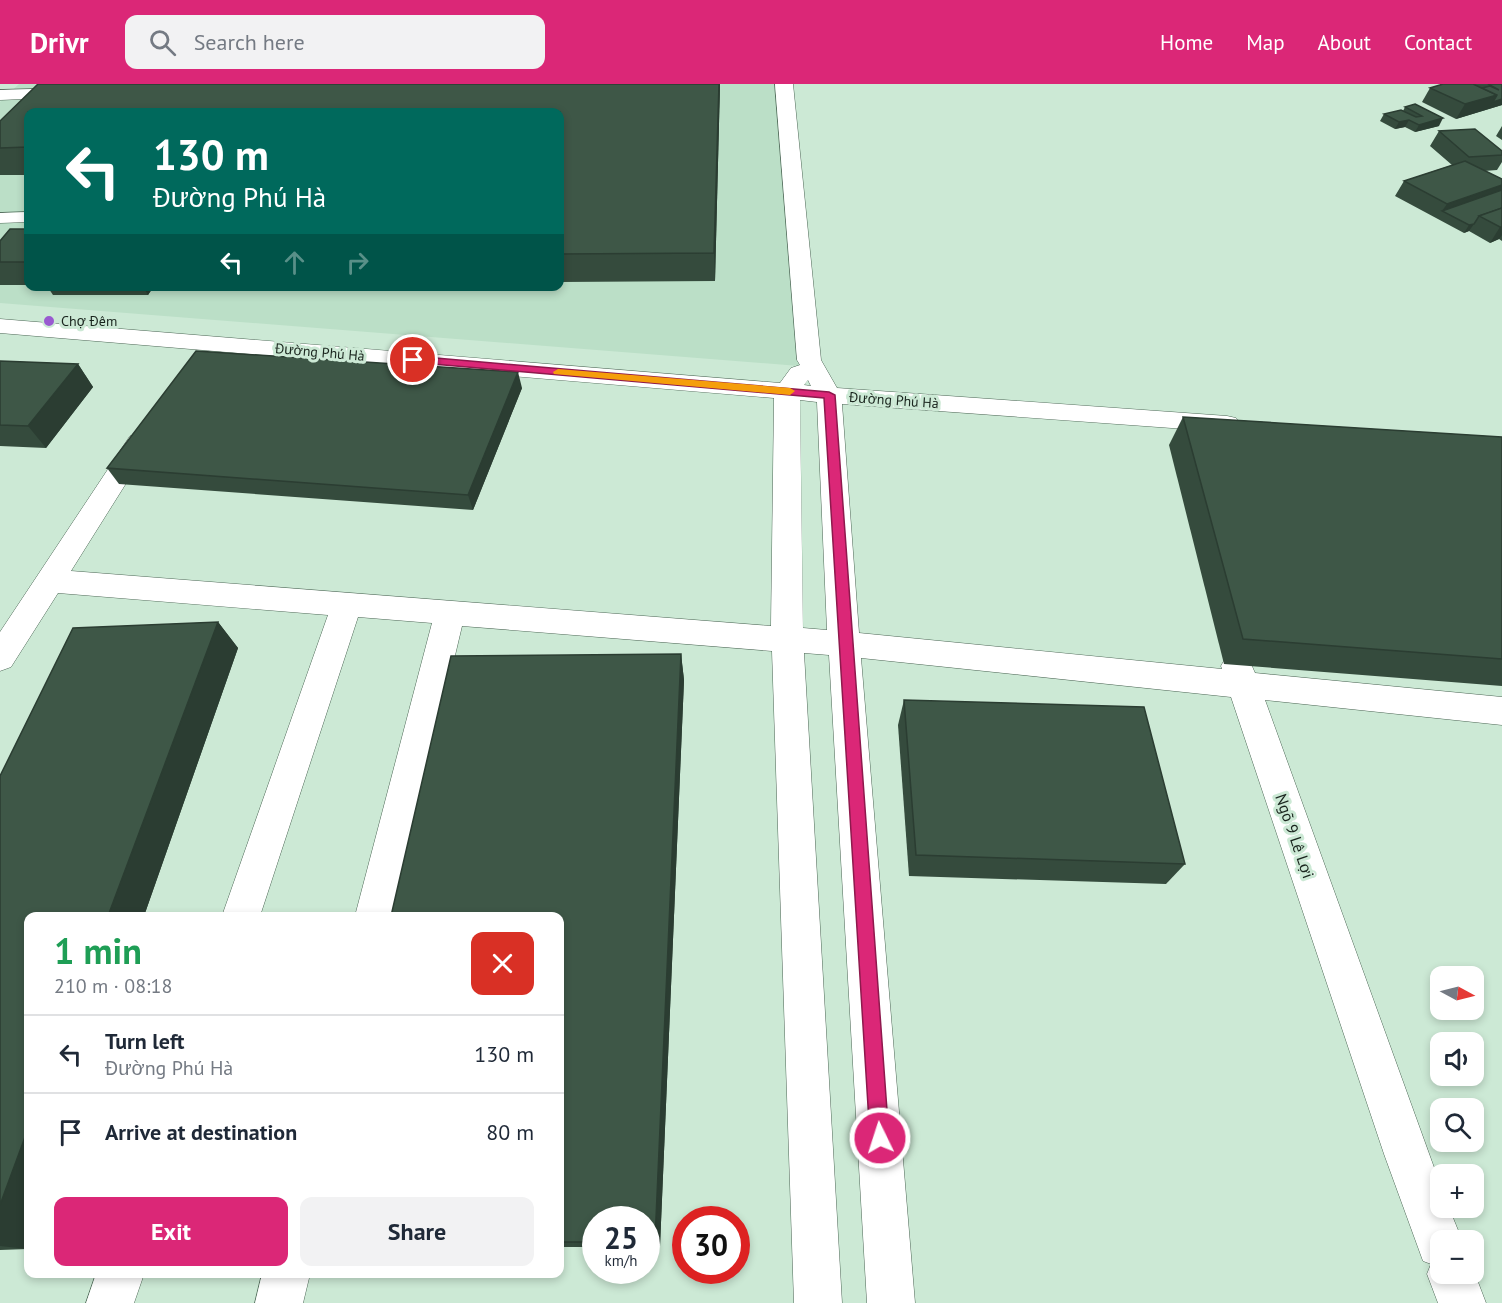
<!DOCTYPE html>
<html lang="en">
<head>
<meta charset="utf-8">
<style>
	:root { --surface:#fff; --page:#f2f2f3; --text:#1f2937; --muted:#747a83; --line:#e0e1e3; --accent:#db2777 }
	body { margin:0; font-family:"PT Sans",sans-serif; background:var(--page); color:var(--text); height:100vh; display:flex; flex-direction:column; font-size:22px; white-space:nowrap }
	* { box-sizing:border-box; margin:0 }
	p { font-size:20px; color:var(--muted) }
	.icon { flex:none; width:33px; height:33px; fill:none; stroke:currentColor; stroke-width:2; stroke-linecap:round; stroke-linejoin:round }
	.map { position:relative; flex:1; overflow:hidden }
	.sheet { position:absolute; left:24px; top:828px; width:540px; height:366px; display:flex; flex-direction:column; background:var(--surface); border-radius:12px; box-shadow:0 3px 9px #0003 }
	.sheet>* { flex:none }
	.banner { position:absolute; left:24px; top:24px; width:540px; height:183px; border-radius:12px; box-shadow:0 3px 9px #0003; background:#00695c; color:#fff; overflow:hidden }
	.needle { width:39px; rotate:97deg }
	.controls { position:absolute; left:1430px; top:882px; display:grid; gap:12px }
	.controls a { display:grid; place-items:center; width:54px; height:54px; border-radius:12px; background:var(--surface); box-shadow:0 3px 9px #0003; font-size:30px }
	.speed { position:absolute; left:582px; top:1122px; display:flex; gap:12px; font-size:30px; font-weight:700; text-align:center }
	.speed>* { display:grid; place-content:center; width:78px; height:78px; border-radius:50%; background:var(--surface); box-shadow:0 3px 9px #0003; line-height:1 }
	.speed small { font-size:15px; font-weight:400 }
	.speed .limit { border:9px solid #d22; background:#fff; color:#111 }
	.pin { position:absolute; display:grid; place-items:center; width:51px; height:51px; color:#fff; margin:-26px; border:3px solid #fff; border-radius:50%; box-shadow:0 2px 6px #0007 }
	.me { position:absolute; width:66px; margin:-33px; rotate:356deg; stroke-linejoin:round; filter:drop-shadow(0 0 4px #0008) }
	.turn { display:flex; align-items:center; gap:21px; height:126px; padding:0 30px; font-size:27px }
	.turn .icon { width:78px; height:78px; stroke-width:2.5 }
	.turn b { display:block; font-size:42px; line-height:51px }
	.lanes { display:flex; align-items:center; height:57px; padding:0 30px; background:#0003; justify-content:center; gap:30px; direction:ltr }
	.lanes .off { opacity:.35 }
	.round { display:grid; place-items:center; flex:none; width:63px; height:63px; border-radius:12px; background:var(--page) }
	.headline { display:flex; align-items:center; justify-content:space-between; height:102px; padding:0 30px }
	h1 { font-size:36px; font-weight:800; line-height:45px; color:#1e9e55 }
	.action { display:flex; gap:12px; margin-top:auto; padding:12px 30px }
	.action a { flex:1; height:69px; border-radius:12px; background:var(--accent); color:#fff; font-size:24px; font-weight:800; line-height:69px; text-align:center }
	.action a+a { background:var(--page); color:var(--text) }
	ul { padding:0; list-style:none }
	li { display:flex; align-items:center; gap:18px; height:78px; padding:0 30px; border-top:2px solid var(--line) }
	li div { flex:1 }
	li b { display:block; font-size:22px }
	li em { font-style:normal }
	header { display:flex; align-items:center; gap:36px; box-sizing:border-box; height:84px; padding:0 30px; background:var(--accent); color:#fff }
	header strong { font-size:28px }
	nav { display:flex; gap:33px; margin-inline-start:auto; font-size:21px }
	.search { width:420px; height:54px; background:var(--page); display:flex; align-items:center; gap:15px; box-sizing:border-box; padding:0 21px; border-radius:12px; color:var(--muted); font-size:22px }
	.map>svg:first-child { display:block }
	.built { fill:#bbdfc7; fill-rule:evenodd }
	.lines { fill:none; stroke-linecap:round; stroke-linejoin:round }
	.service-casing { stroke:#4d6756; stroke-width:1 }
	.minor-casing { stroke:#4d6756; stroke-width:1 }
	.service { fill:#fff; fill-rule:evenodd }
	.minor { fill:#fff; fill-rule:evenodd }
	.wall { fill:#354b3d }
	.shaded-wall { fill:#2b3d32 }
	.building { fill:#3e5747; stroke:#2b3d32; stroke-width:1.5 }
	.route { fill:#db2777; stroke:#8e194d; stroke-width:1.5 }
	.slow { fill:#f59e0b }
	.poi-dot { fill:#995ad0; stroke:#cce9d5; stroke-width:2 }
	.labels { text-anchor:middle; stroke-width:6; stroke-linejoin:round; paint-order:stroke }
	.far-poi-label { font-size:14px; fill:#19241d; stroke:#cce9d5; text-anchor:start }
	.far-street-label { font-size:14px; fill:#19241d; stroke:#cce9d5 }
	.street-label { font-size:16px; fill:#19241d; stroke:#cce9d5 }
</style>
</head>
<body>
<header>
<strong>Drivr</strong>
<div class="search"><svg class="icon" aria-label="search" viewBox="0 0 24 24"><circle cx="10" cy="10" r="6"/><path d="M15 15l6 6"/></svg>Search here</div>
<nav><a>Home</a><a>Map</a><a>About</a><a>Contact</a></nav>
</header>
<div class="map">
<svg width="1502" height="1219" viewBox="0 0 1502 1219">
	<rect width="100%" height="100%" fill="#cce9d5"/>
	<!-- built -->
	<path class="built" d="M19 0H784L799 282 0 219V18ZM28 28H560V202H28Z"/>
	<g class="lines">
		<defs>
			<polygon id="service" points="28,128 28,138 0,139 0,129"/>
			<g id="minor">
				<path d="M775 0H793L821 276 837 304 1227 332 1236 334 1240 340 1236 346 1227 348 842 320 859 549 1222 585 1221 582 1226 573 1237 569 1248 573 1255 589 1502 613V641L1265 616 1440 1100V1124H1449L1462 1156H1440V1190H1473V1185L1486 1219H1438L1427 1190 1431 1180 1423 1177 1384 1070 1231 613 861 574 915 1219H867L829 571 804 569 842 1219H794L772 567 462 542 393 832H355L432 539 358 533 260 832H222L328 531 58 509 11 583 0 587V548L130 352 139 349 148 352 152 358 71 487 771 542 774 314 0 249V235L780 299 791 284 800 281 797 276ZM808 296 811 302 804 301ZM800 316 817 318 827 546 803 544Z"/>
				<polygon points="64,4 70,5 73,9 70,13 0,16 0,6"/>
				<polygon points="96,1190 144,1190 134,1219 86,1219"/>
				<polygon points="262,1190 310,1190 303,1219 255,1219"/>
			</g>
		</defs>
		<!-- service casing -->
		<use href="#service" class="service-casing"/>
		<!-- minor casing -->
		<use href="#minor" class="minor-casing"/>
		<!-- service -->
		<use href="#service" class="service"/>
		<!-- minor -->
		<use href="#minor" class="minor"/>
	</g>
	<!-- wall -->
	<g class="wall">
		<polygon points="38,0 720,0 715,197 560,198 560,28 28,28 28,91 0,91 0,37"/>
		<polygon points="1474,0 1502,0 1502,21 1456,35 1422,18 1430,4"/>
		<polygon points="1415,20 1439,42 1415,48 1405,43 1395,45 1380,37 1384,30 1403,27 1405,23"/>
		<polygon points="1502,42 1502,56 1496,52"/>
		<polygon points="1439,47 1502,67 1502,78 1497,86 1484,87 1502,95 1502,157 1499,155 1490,159 1469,147 1464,149 1395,112 1404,97 1452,81 1430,62"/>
		<polygon points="28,145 28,201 0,201 0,157"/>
		<polygon points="47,202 154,202 148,211 53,211"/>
		<polygon points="0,277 78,280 93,303 46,364 0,362"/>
		<polygon points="522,304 473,426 119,400 107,384"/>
		<polygon points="1183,333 1502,353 1502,602 1224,580 1169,361"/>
		<polygon points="218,538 238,564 144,832 28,832 28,1165 0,1166 0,692"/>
		<polygon points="681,570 684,596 660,1162 646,1162 646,1136 596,1136 596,1163 560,1163 560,832"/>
		<polygon points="904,616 1185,780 1166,800 909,792 898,641"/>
	</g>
	<!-- shaded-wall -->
	<g class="shaded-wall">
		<polygon points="719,0 720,0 715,197 714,169"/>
		<polygon points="1497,11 1502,15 1502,21 1456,35 1465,20"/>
		<polygon points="1443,34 1439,42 1415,48 1419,41"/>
		<polygon points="1409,36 1405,43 1395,45 1399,38"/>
		<polygon points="1502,101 1502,108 1442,127 1447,120"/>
		<polygon points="1474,140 1469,147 1464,149 1469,141"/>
		<polygon points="1500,143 1502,143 1502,151 1499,155 1490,159"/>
		<polygon points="143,202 154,202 148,211"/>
		<polygon points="78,280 93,303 46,364 28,342"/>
		<polygon points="518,288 522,304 473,426 468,411"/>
		<polygon points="218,538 238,564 144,832 108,832"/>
		<polygon points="681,570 684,596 660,1162 655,1157"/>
		<polygon points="28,1045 28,1165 0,1162 0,1121"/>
	</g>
	<!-- building -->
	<g class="building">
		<polygon points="38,0 719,0 714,169 560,170 560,28 28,28 28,63 0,64 0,37"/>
		<polygon points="1443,0 1473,0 1497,11 1465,20 1430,4"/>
		<polygon points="1488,0 1502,0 1502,15 1493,18 1497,11 1482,4 1490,2 1499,6"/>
		<polygon points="1415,20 1443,34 1419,41 1409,36 1399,38 1384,30 1401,26 1416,33 1422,32 1405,23"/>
		<polygon points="1475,45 1502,67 1502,71 1469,73 1439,47"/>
		<polygon points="1465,77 1502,95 1502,101 1447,120 1404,97"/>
		<polygon points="1502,106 1502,124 1479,132 1474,140 1469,141 1442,127"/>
		<polygon points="1502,124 1502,143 1500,143 1479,132"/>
		<polygon points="10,145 28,145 28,178 0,178 0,157"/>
		<polygon points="196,267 518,288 468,411 107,384"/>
		<polygon points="0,277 78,280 28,342 0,341"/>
		<polygon points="1183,333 1502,353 1502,575 1243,555"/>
		<polygon points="218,538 108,832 28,832 28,1045 0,1121 0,692 73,544"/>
		<polygon points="681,570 655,1157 646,1157 646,1136 596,1136 596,1158 560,1158 560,832 391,832 451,572"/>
		<polygon points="904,616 1144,623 1185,780 916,771"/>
	</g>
	<!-- route -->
	<polygon class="route" points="413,272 829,308 835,311 889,1054 886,1061 880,1063 873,1061 870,1054 824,314 410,278 410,273"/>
	<!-- slow -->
	<polygon class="slow" points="558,285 790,304 795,307 790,311 554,290 553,288"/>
	<!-- markers -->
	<circle class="poi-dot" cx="49" cy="237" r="6"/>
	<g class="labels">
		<!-- far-poi labels -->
		<g class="far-poi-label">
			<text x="61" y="242">Chợ Đêm</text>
		</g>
		<!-- far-street labels -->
		<g class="far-street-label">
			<text transform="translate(320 268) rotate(5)" y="5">Đường Phú Hà</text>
			<text transform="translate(894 316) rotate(4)" y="5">Đường Phú Hà</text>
		</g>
		<!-- street labels -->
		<g class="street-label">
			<text transform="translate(1295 752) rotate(71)" y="6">Ngõ 9 Lê Lợi</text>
		</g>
	</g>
</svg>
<div class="controls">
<a><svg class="needle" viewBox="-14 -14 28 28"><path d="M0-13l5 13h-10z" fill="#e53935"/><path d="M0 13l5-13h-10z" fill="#747a83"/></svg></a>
<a><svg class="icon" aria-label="sound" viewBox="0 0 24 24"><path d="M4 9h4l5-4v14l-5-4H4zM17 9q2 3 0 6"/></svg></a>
<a><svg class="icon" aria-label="search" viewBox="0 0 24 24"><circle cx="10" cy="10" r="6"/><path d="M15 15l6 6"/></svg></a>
<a>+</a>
<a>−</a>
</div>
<div class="speed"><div>25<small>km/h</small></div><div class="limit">30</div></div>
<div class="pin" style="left:413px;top:276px;background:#d93025"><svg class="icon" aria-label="arrive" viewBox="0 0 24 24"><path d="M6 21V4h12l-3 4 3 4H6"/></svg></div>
<svg class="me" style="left:880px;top:1054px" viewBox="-20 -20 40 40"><circle r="17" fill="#db2777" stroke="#fff" stroke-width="3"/><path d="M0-11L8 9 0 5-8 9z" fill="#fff"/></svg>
<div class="banner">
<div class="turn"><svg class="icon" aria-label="left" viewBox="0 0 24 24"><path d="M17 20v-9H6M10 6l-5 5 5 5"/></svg><div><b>130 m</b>Đường Phú Hà</div></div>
<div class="lanes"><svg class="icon" aria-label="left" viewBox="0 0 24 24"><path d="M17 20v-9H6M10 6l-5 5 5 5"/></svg><svg class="icon off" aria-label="ahead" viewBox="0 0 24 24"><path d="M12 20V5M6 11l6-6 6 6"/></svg><svg class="icon off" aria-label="right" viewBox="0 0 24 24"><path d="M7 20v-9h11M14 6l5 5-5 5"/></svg></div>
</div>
<section class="sheet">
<div class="headline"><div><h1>1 min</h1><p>210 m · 08:18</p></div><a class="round" style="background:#d93025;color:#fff"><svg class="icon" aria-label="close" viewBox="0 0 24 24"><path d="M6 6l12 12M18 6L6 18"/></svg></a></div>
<ul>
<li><svg class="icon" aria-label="left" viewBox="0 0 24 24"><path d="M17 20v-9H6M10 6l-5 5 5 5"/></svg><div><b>Turn left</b><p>Đường Phú Hà</p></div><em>130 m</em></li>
<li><svg class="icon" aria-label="arrive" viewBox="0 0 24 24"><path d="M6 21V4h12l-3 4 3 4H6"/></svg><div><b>Arrive at destination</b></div><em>80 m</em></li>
</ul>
<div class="action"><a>Exit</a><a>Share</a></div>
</section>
</div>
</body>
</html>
